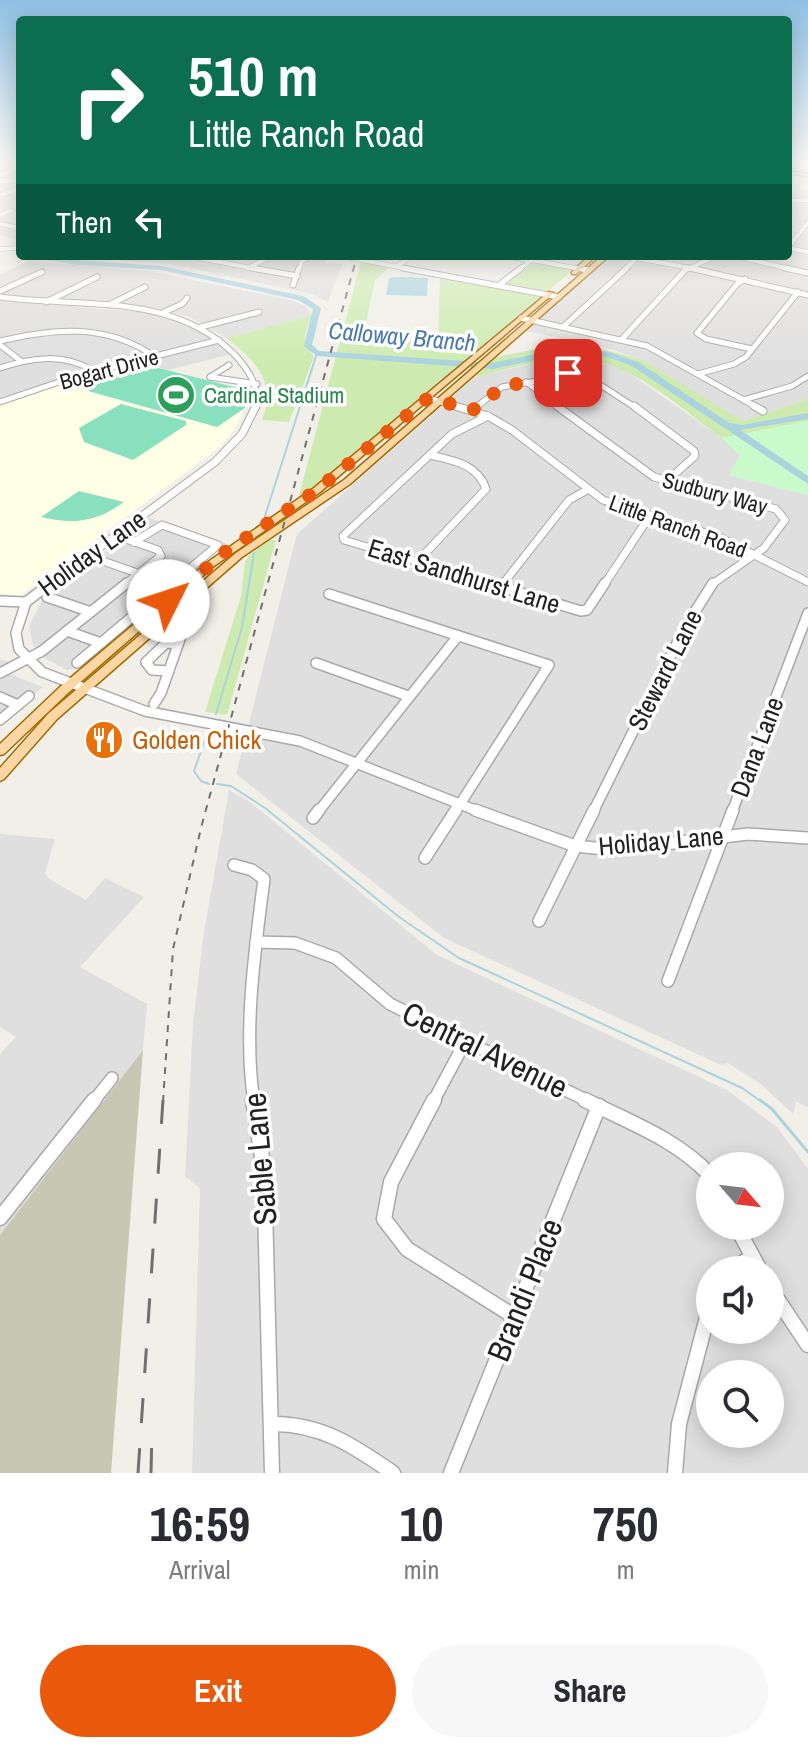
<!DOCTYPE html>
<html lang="en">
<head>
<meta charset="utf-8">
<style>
	:root { --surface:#fff; --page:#f7f7f7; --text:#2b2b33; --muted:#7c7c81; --accent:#ea580c }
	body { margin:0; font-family:"Archivo Narrow",sans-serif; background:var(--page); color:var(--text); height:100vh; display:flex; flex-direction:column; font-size:30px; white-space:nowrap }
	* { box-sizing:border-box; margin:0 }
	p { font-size:26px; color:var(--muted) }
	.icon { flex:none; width:44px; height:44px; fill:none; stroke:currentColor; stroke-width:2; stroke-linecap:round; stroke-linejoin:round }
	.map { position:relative; height:1473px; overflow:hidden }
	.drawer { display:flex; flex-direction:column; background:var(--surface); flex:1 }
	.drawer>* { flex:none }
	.top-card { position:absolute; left:16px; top:16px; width:776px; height:244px; border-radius:8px; box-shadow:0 4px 20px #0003; background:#0b6e4f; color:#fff; overflow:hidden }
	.needle { width:52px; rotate:118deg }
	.tools { position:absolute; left:696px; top:1152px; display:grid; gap:16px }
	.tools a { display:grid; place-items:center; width:88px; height:88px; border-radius:50%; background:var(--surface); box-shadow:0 4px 20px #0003; font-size:40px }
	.pin { position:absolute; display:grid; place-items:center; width:68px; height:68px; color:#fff; margin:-34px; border-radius:16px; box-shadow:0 4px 12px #0006 }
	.me { position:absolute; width:88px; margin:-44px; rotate:49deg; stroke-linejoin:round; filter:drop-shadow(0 0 6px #0008) }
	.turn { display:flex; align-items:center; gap:28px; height:168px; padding:0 40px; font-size:36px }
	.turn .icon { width:104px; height:104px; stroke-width:2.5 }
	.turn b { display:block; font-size:56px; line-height:68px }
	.then { display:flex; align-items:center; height:76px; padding:0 40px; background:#0003; gap:16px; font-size:30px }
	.eta { display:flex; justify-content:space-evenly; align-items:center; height:136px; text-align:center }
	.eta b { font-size:48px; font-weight:700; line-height:56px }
	.cta { display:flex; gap:16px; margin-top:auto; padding:16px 40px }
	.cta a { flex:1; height:92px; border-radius:48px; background:var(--accent); color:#fff; font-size:32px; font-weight:700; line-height:92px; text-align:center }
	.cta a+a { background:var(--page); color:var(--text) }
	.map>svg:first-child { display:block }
	.residential { fill:#e0dfdf; fill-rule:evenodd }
	.education { fill:#ffffe5 }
	.construction { fill:#c7c7b4 }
	.grass { fill:#cdebb0 }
	.park { fill:#c8facc }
	.pitch { fill:#88e0be }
	.water { fill:#aad3df }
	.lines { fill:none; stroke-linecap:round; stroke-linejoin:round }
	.stream-far1 { stroke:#aad3df; stroke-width:2 }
	.stream { stroke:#aad3df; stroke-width:3 }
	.river { fill:#aad3df; fill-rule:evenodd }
	.minor-far5-casing { stroke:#a9a9a9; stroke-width:5 }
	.minor-far4-casing { stroke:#a9a9a9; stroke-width:7 }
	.minor-far3-casing { stroke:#a9a9a9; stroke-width:9 }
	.minor-far2-casing { stroke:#a9a9a9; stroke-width:12 }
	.minor-far1-casing { stroke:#a9a9a9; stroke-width:14 }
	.minor-casing { stroke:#a9a9a9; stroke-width:17 }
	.major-casing { stroke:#a06b00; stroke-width:3 }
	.minor-far5 { stroke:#fff; stroke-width:4 }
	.minor-far4 { stroke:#fff; stroke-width:5 }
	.minor-far3 { stroke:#fff; stroke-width:7 }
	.minor-far2 { stroke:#fff; stroke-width:9 }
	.minor-far1 { stroke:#fff; stroke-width:11 }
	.minor { stroke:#fff; stroke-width:14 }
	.major { fill:#fcd6a4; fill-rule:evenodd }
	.rail-far1 { stroke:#707070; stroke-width:2; stroke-dasharray:7 7; stroke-linecap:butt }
	.rail { stroke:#707070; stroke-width:3; stroke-dasharray:25 25; stroke-linecap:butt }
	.route { stroke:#ea580c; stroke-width:14; stroke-dasharray:0 25.2 }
	.labels { text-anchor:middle; stroke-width:7; stroke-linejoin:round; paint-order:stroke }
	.far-street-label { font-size:22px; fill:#222; stroke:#fff }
	.far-leisure-label { font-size:22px; fill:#27864d; stroke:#fff; text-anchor:start }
	.far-water-label { font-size:24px; font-style:italic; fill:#4a7aab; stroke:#fff }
	.street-label { font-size:26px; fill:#222; stroke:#fff }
	.food-label { font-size:26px; fill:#c56008; stroke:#fff; text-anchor:start }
	.near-street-label { font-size:32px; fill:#222; stroke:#fff }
</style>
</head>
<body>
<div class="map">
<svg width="808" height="1473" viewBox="0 0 808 1473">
	<rect width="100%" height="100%" fill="#f2efe9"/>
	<!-- residential -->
	<g class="residential">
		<polygon points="0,161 20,161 20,240 0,235"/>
		<polygon points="808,191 808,399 743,422 641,359 600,346 525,331 612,256 788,256 788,192"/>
		<polygon points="106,256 321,256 327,257 325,263 342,264 328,302 312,294 171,264 99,259"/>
		<polygon points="30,261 149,271 295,301 305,306 312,315 226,338 190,317 151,307 0,295 0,274"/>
		<polygon points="0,300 152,313 187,322 232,354 168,370 132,360 0,400"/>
		<polygon points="570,358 619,366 722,438 740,456 729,475 808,495 808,1107 796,1102 793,1114 762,1085 728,1063 721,1065 444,938 236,774 297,534 475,377 548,360"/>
		<polygon points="149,518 226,543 76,668 67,670 42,657 33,645 29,626 43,599"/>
		<polygon points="0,659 8,662 10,674 43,687 0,724"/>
		<path d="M229 790 250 802 437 955 727 1090 777 1127 808 1169V1473H192L200 1188 185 1177 193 1023 204 932ZM710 1166H770V1226H710ZM710 1270H770V1330H710ZM710 1374H770V1434H710Z"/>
		<polygon points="0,834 55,839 45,873 49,879 86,900 105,878 144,897 80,967 147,1004 143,1050 0,1235 0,1054 16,1037 0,1027"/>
	</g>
	<!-- education -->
	<polygon class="education" points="140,363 246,390 245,408 236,427 221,446 20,596 0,594 0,405 79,378"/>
	<!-- construction -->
	<polygon class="construction" points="143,1050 111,1473 0,1473 0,1235"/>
	<!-- grass -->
	<g class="grass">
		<polygon points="361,262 388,268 375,280 364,332 433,346 438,343 440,277 540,297 298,499"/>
		<polygon points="535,262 574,269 547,292 506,284"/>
		<path d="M312 315C304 338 301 337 314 357L289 422 262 420C277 381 255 360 226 338Z"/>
		<path d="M557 338 641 359 743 421 808 399V421L722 438C676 406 626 355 566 358 536 360 505 370 475 377L496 357 547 347Z"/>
		<polygon points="269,540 276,540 227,715 205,712 241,596 245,562 249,555"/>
	</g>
	<!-- park -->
	<polygon class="park" points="808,421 808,495 728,475 740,456 722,438"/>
	<!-- pitch -->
	<g class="pitch">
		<polygon points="159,368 246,390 245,408 217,427 88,391 88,387 114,373"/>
		<polygon points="121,404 186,421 186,425 133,460 84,442 79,428"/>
		<path d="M79 491 124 502C96 522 74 525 41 517Z"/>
	</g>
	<!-- water -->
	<polygon class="water" points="397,277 428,278 427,296 386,295 389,278"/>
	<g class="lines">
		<!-- stream-far1 -->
		<g class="stream-far1">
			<polyline points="265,516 317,353"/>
			<polyline points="216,714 242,627 254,553"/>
			<polyline points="207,734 194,771 201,781 209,784"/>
			<polyline points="217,784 231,786 265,808 399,917 459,958 742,1088 762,1102"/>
		</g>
		<!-- stream -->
		<polyline class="stream" points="760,1100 772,1109 808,1152"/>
		<!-- river -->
		<polygon class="river" points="21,256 161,266 303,296 321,308 312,345 319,351 493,363 568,347 609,352 638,362 729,423 743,425 808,413 808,419 740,430 808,476 808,484 632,366 608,357 568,353 493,369 317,356 304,346 313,309 298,300 161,270 78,265"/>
		<defs>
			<g id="minor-far5">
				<polyline points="0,175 10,172"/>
				<polyline points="0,181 20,181"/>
				<polyline points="0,195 20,188"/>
				<polyline points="788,201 808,200"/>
				<polyline points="0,215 11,211"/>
				<polyline points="0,224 20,228"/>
				<polyline points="788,247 808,223"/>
				<polyline points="788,248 808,252"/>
				<polyline points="0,249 20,248"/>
				<polyline points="188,256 262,270"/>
				<polyline points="341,256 414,270"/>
				<polyline points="506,256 531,261"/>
				<polyline points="624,256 701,270"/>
				<polyline points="735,256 794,270"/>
				<polyline points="531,260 587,270"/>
				<polyline points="397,266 412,256"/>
				<polyline points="248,268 271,256"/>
				<polyline points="299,270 302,261 311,256"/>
				<polyline points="519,270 534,258"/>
				<polyline points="624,270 637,258"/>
				<polyline points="686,270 716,256"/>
			</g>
			<g id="minor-far4">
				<polyline points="252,268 297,276"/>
				<polyline points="403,268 559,297"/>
				<polyline points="575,268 589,270"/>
				<polyline points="690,268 808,295"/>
				<polyline points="785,268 808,273"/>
				<polyline points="745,279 737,284 697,333 706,339 752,349"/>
				<polyline points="293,285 299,268"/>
				<polyline points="499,285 521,268"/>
				<polyline points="0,291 42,272"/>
				<path d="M0 297C79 308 173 292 234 354 249 370 259 385 256 408"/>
				<polyline points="46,302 97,277"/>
				<polyline points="109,305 145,287"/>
				<polyline points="162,313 182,304 187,298"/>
				<polyline points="521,318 647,346 758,408"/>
				<polyline points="201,327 259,312"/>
				<polyline points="563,327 627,268"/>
				<polyline points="622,339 687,268"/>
				<path d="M0 341C55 328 107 323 155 357"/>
				<polyline points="0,345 21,361"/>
				<path d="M0 368C33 357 63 353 94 371"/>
				<polyline points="698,374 734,364 746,357 798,292"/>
				<polyline points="210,377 257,384"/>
				<polyline points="210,377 229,365"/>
				<polyline points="526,382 560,408"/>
				<polyline points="428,398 462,408"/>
				<polyline points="743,400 792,386 808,376"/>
				<polyline points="0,402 77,376 219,340"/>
				<polyline points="475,408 502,387 582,373 636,408"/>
			</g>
			<g id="minor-far3">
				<polyline points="455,406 488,416 512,430 603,500 721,538 808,582"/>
				<polyline points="557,406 654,477 776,509 785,520 764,548 711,585"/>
				<polyline points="634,406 694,451 695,456 667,481"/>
				<polyline points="754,406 763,411"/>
				<polyline points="473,410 478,406"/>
				<polyline points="488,416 452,434 343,536 344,540 495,585"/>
				<polyline points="114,535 158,550 161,556 124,585"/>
				<polyline points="134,542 162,525 218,545 170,585"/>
				<polyline points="97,559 140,574"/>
				<path d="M417 562 486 489C478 464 452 460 430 455"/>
				<polyline points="49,585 215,462 242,434 256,406"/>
				<polyline points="502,585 569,500 587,490"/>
				<polyline points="604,585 649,517"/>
			</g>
			<g id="minor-far2">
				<polyline points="51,583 26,602 16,633 19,649 42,672 145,711 300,741 480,812"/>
				<polyline points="488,583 581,611 587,610 605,583"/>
				<polyline points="501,587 504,583"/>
				<polyline points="329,594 549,665 455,812"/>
				<polyline points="47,597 91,612"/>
				<polyline points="0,601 26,602"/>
				<polyline points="67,631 101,643 172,583"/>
				<polyline points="77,663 101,643"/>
				<polyline points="316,663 408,696"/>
				<polyline points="169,671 152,670 146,662 166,643 178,644"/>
				<polyline points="0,673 42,651 127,583"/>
				<polyline points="0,697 18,705"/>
				<polyline points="154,704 161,693 185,625 177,618"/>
				<polyline points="0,720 29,696"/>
				<polyline points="318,812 458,636"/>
				<polyline points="593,812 684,629 713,583"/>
				<polyline points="732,812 808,613"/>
			</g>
			<g id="minor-far1">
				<polyline points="475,810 575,846 615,850 748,834 808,838"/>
				<polyline points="313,818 319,810"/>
				<polyline points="425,858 456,810"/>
				<path d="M234 865 252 870 264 879C255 949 243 1032 254 1102"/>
				<polyline points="539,921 594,810"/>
				<polyline points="256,942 295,943 336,958 390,1004 590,1102"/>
				<polyline points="668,981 733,810"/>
				<polyline points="93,1102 112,1078"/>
				<polyline points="433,1102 465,1042"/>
			</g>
			<g id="minor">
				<polyline points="253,1100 264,1170 272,1473"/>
				<polyline points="434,1100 391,1182 384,1219 407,1249 515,1317"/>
				<path d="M585 1100C629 1122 676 1139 710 1175"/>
				<polyline points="0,1218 94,1100"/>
				<polyline points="736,1226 760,1270"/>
				<polyline points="731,1270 752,1257"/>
				<polyline points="770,1288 808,1345"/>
				<path d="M273 1424C322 1424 354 1446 393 1473"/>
				<polyline points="451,1473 599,1106"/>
				<polyline points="675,1473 679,1424 710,1306"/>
			</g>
			<g id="major">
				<polygon points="788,171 808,174 808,176 788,173"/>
				<polygon points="589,256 596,256 576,274 572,274 572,272"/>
				<polygon points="602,256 609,256 350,484 242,557 57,719 4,779 0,781 0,768 49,713 236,553 344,480"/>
				<polygon points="549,292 554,293 320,492 214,566 69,692 4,754 0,755 0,744 61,686 208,562 314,488"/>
			</g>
		</defs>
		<!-- minor-far5 casing -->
		<use href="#minor-far5" class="minor-far5-casing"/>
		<!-- minor-far4 casing -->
		<use href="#minor-far4" class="minor-far4-casing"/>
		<!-- minor-far3 casing -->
		<use href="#minor-far3" class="minor-far3-casing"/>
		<!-- minor-far2 casing -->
		<use href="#minor-far2" class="minor-far2-casing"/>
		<!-- minor-far1 casing -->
		<use href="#minor-far1" class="minor-far1-casing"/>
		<!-- minor casing -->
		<use href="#minor" class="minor-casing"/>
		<!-- major casing -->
		<use href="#major" class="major-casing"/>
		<!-- minor-far5 -->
		<use href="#minor-far5" class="minor-far5"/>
		<!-- minor-far4 -->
		<use href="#minor-far4" class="minor-far4"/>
		<!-- minor-far3 -->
		<use href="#minor-far3" class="minor-far3"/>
		<!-- minor-far2 -->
		<use href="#minor-far2" class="minor-far2"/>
		<!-- minor-far1 -->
		<use href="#minor-far1" class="minor-far1"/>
		<!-- minor -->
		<use href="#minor" class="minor"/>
		<!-- major -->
		<use href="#major" class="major"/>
		<!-- rail-far1 -->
		<polyline class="rail-far1" points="163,1102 173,949 201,828 357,256"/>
		<!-- rail -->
		<g class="rail">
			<polyline points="138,1473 163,1100"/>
			<polyline points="151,1473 152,1429"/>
		</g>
	</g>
	<!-- sky -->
	<linearGradient id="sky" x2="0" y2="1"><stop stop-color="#8fc0e4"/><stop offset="0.44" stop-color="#f9f8f5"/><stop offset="1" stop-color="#f9f8f5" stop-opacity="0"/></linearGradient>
	<rect width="808" height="367" fill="url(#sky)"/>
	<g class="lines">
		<!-- route -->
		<polyline class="route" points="168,601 225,552 317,490 428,398 473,410 502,387 568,373"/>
	</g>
	<!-- icons -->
	<defs>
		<symbol id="stadium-disc" viewBox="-11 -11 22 22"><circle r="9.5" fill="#2e9e5b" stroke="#fff"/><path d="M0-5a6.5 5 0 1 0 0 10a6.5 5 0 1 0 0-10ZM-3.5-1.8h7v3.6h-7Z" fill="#fff"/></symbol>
		<symbol id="restaurant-disc" viewBox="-11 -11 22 22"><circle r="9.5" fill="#e8710a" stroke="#fff"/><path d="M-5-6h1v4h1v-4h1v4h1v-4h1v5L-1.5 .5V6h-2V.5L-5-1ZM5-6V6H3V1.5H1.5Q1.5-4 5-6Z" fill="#fff"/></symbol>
	</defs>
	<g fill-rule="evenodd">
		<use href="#stadium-disc" x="154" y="373" width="44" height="44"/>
		<use href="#restaurant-disc" x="82" y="718" width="44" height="44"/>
	</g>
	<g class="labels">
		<!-- far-street labels -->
		<g class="far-street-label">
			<text transform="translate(109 369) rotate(-15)" y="8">Bogart Drive</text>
			<text transform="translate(715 493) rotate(15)" y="8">Sudbury Way</text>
			<text transform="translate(678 526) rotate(20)" y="8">Little Ranch Road</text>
		</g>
		<!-- far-leisure labels -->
		<g class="far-leisure-label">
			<text x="204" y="403">Cardinal Stadium</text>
		</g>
		<!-- far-water labels -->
		<g class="far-water-label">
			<text transform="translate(402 337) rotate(5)" y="8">Calloway Branch</text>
		</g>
		<!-- street labels -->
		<g class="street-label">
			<text transform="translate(92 553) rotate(-36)" y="9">Holiday Lane</text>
			<text transform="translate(464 576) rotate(17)" y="9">East Sandhurst Lane</text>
			<text transform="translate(665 670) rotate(-63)" y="9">Steward Lane</text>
			<text transform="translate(757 747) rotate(-69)" y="9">Dana Lane</text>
			<text transform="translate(661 841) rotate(-5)" y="9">Holiday Lane</text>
		</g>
		<!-- food labels -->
		<g class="food-label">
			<text x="132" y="749">Golden Chick</text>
		</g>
		<!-- near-street labels -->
		<g class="near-street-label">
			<text transform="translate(485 1050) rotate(26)" y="11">Central Avenue</text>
			<text transform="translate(260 1159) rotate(-95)" y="11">Sable Lane</text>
			<text transform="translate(525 1290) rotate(-68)" y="11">Brandi Place</text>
		</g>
	</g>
</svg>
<div class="tools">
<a><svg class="needle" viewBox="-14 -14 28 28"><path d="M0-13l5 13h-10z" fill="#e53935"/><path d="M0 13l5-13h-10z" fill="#7c7c81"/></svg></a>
<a><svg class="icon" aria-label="sound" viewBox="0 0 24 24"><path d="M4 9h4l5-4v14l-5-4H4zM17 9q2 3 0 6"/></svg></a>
<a><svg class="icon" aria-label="search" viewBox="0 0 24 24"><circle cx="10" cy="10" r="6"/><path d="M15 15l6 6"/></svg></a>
</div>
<div class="pin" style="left:568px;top:373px;background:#d93025"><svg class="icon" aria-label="arrive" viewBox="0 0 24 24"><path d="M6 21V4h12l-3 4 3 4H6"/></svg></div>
<svg class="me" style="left:168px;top:601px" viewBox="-20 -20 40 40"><circle r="19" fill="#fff"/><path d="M0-13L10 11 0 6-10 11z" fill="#ea580c"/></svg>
<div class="top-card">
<div class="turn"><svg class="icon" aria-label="right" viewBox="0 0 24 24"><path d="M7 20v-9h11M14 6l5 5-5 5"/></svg><div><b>510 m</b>Little Ranch Road</div></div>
<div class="then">Then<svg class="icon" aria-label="left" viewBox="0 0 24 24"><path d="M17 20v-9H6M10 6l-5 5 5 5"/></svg></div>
</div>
</div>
<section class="drawer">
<div class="eta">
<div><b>16:59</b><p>Arrival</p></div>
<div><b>10</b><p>min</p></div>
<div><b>750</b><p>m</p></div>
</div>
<div class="cta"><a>Exit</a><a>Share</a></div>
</section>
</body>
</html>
